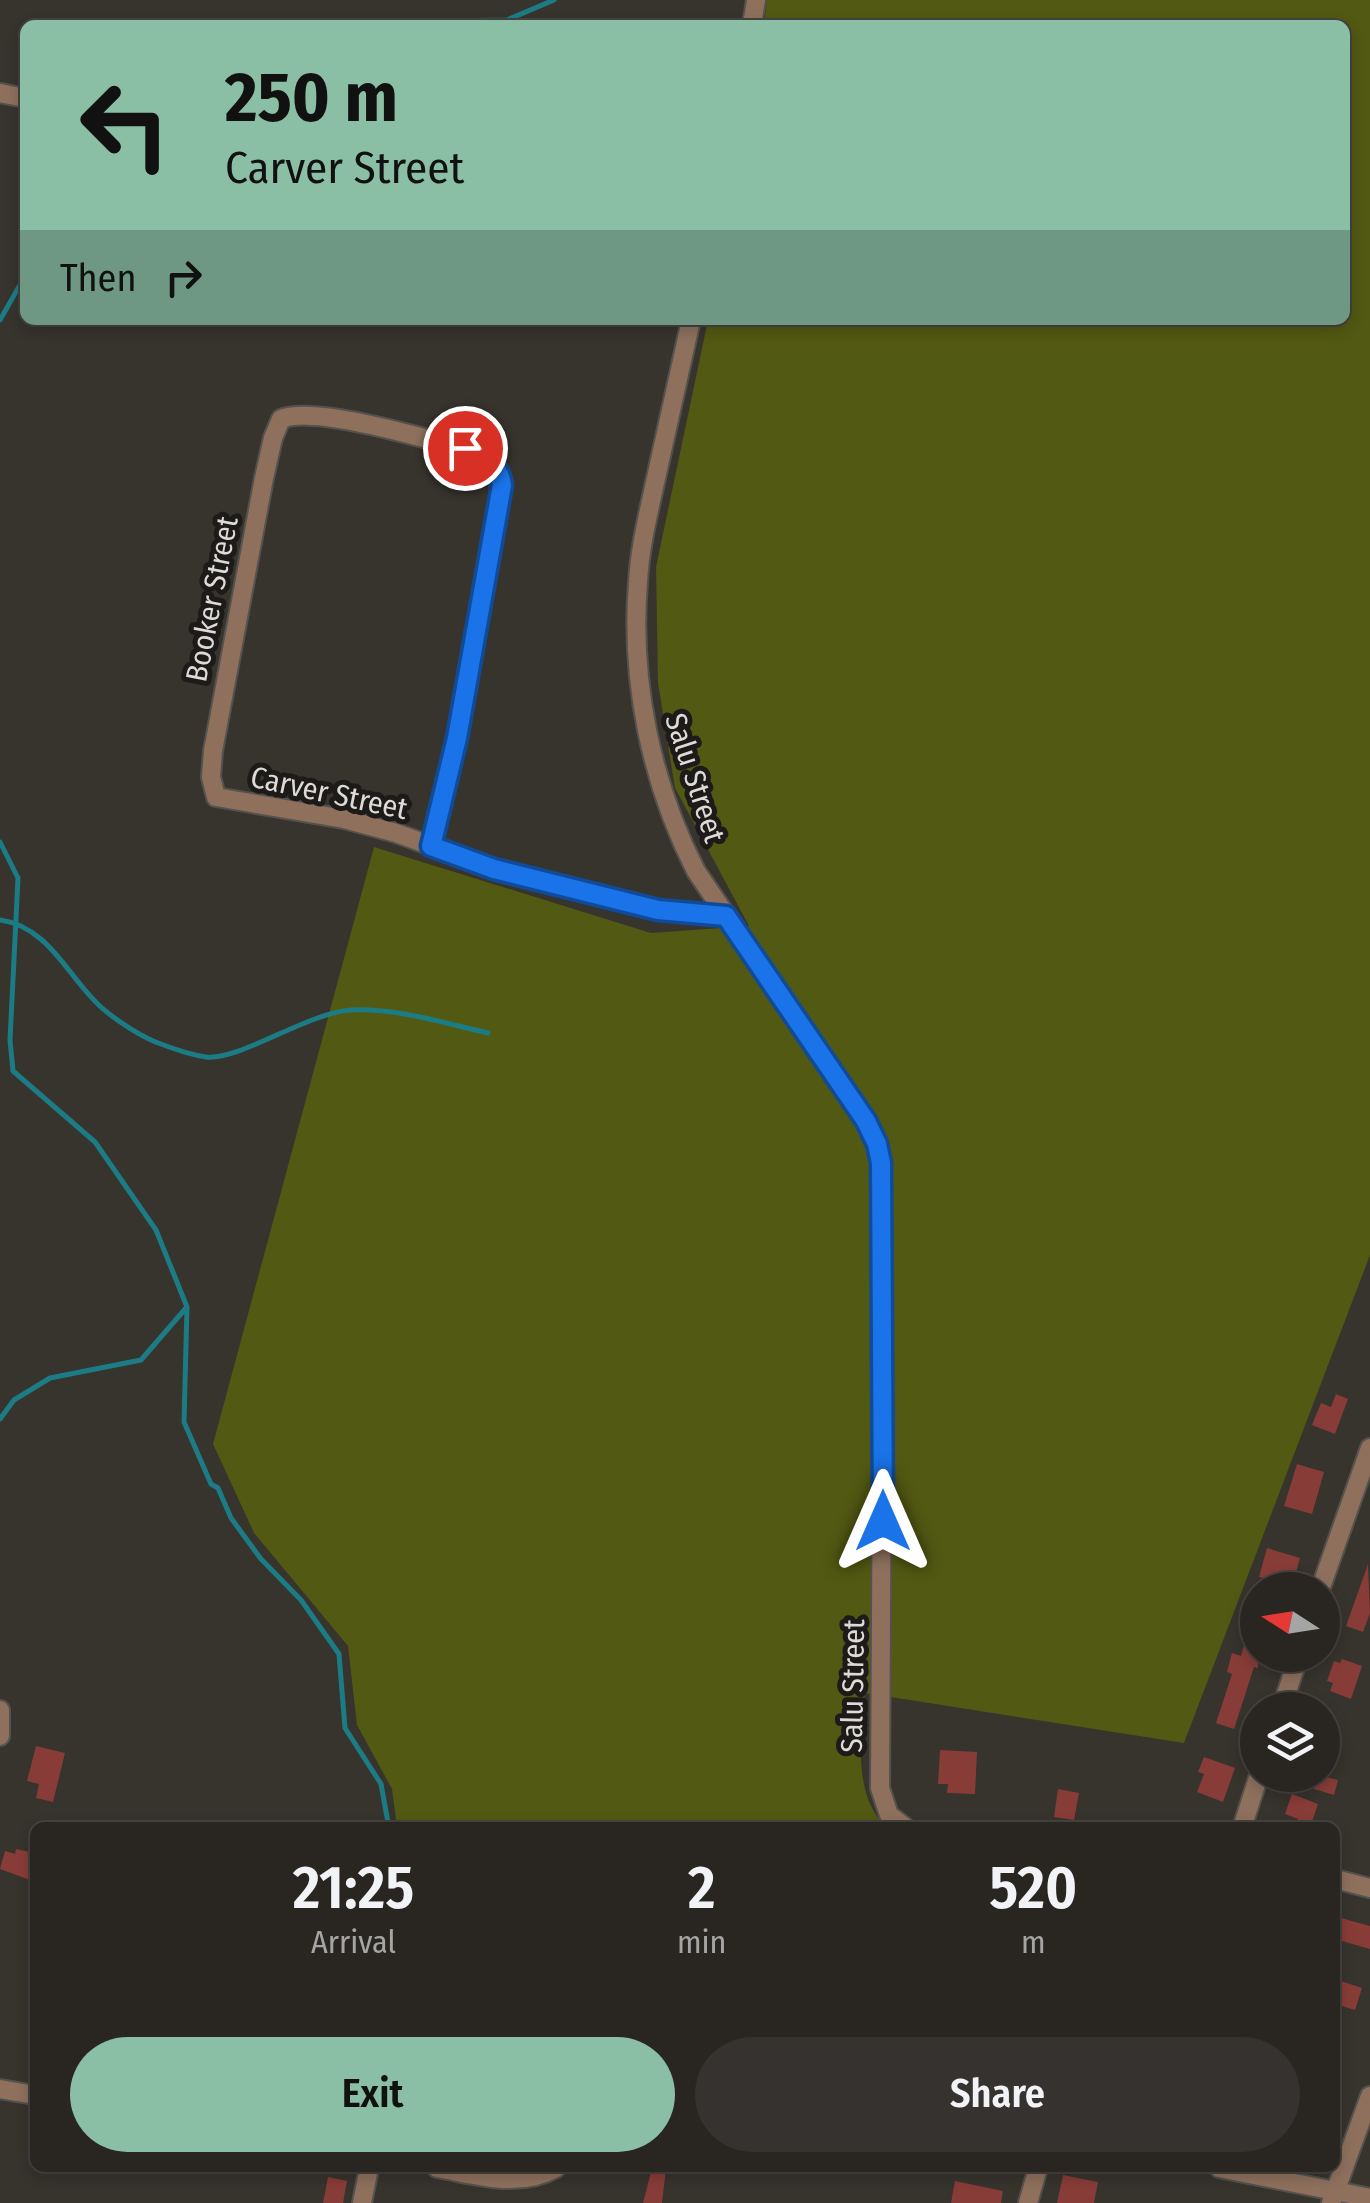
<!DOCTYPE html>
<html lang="en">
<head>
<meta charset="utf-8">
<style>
	:root { --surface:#292622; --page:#35322f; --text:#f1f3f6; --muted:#a5a5a5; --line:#454340; --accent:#8abfa5 }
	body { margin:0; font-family:"Fira Sans Condensed",sans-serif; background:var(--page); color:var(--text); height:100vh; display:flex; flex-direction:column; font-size:38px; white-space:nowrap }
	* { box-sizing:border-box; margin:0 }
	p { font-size:32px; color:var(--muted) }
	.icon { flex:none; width:55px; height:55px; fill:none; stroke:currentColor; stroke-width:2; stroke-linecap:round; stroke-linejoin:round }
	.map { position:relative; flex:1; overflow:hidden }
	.panel { position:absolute; left:30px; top:1822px; width:1310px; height:350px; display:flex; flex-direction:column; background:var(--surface); border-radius:15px; box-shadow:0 5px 15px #0003,0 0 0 2px var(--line) }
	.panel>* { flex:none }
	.banner { position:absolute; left:20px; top:20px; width:1330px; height:305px; border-radius:15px; box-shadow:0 5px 15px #0003,0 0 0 2px var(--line); background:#8abfa5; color:#111; overflow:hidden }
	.needle { width:65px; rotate:282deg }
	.tools { position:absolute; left:1240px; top:1572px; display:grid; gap:20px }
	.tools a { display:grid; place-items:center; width:100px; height:100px; border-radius:50%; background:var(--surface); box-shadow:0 5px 15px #0003,0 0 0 2px var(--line); font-size:50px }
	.pin { position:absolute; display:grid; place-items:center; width:85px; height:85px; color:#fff; margin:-42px; border:5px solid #fff; border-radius:50%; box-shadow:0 2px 10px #0007 }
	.me { position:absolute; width:110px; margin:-55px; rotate:0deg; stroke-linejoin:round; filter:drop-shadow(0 0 8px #0008) }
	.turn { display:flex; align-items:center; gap:35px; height:210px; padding:0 40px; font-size:45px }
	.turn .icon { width:130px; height:130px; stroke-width:2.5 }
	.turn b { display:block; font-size:70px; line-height:85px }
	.then { display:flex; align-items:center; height:95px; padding:0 40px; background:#0003; gap:20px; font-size:38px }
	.eta { display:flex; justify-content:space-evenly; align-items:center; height:170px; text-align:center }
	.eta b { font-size:60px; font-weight:600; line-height:70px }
	.cta { display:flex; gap:20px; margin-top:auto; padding:20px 40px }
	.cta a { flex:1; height:115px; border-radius:60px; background:var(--accent); color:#111; font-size:40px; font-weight:600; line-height:115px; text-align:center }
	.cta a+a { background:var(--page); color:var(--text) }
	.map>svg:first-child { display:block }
	.green { fill:#525912 }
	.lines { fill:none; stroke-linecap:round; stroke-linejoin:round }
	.stream { stroke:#1c7c85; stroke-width:5 }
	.building { fill:#883c38 }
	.street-casing { stroke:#55514c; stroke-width:22 }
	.street { stroke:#8e705d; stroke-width:18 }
	.route-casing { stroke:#114b97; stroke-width:25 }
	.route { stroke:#1a73e8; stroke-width:18 }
	.labels { text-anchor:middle; stroke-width:10; stroke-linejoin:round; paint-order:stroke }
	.street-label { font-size:30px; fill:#dddad7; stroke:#1d1b19 }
</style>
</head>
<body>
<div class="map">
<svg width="1370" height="2203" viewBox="0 0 1370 2203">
	<rect width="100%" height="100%" fill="#37332d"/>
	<!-- green -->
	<path class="green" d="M767 0H1370V1255L1184 1743 865 1693C860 1734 853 1799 887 1827H397L392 1789 357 1725 348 1646 254 1533 213 1444 374 847 651 933 749 926 675 788 658 683 656 567 708 320H1345V25H764Z"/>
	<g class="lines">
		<!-- stream -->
		<g class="stream">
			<polyline points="415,25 435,21 507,20 554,0"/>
			<polyline points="0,320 25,276"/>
			<polyline points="0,842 18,878 10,1040 13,1071 95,1142 156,1230 187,1307 184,1422 211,1484 218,1488 231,1518 261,1559 301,1600 339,1654 345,1728 381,1784 389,1828"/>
			<path d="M0 920C50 927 68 978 102 1008 117 1021 143 1038 161 1044 174 1049 192 1055 206 1057 239 1061 307 1013 351 1010 397 1008 444 1023 488 1033"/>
			<polyline points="0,1419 14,1400 50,1378 141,1360 186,1308"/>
		</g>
	</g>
	<!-- building -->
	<g class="building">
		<polygon points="1336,1394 1348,1399 1335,1434 1312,1425 1321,1403 1331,1407"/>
		<polygon points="1297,1464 1324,1472 1312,1514 1284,1506"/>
		<polygon points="1267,1548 1300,1558 1291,1590 1264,1590 1267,1579 1259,1577"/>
		<polygon points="1368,1564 1370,1613 1363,1632 1346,1626"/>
		<polygon points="1253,1613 1258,1613 1258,1668 1254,1667 1234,1729 1216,1723 1232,1674 1227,1672 1232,1653 1241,1656"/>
		<polygon points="1342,1659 1362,1666 1351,1699 1330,1691 1333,1683 1327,1681 1334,1661 1340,1663"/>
		<polygon points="36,1746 65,1753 53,1802 36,1798 39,1784 27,1781"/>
		<polygon points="940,1750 977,1752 975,1794 947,1793 948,1784 938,1784"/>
		<polygon points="1204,1757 1235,1768 1223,1802 1197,1792 1204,1774 1198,1772"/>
		<polygon points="1318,1775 1338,1780 1334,1795 1314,1789"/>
		<polygon points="1058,1789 1079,1793 1074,1820 1054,1817"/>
		<polygon points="1292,1794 1318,1804 1310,1828 1296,1824 1298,1819 1285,1814"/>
		<polygon points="16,1849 35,1853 35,1872 30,1880 0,1869 5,1851 15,1854"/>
		<polygon points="1341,1918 1370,1926 1370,1949 1335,1939"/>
		<polygon points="1335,1979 1362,1988 1355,2010 1335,2004"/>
		<polygon points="652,2168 666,2168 662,2203 643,2203"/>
		<polygon points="1063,2175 1098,2182 1094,2203 1057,2203"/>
		<polygon points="328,2177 347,2181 343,2203 323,2203"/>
		<polygon points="955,2181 1003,2191 1001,2203 951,2203"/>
	</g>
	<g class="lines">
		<defs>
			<g id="street">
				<polyline points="752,25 756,0"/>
				<polyline points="0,93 25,98"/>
				<path d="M691 320C680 370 669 420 658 469 650 507 640 544 638 582 630 681 651 783 696 871L866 1121 877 1144 881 1163 883 1275 880 1788 889 1815 906 1828"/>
				<path d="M431 846C461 730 480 613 500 495L499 471 485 456 465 449C426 439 314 405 281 419L273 438 264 478 213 751 211 777 216 797 344 819 396 833 494 869 658 911 726 915"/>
				<polyline points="1320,1590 1370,1448"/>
				<polyline points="0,1710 0,1736"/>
				<polyline points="1281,1710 1299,1655"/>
				<polyline points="1242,1828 1259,1775"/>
				<polyline points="1335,1879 1370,1888"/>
				<polyline points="0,2089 35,2095"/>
				<path d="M437 2168C477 2175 518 2189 556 2168"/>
				<polyline points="1219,2168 1370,2198"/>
				<polyline points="362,2203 369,2168"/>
				<polyline points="1028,2203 1038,2168"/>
				<polyline points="1331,2203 1370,2096"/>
			</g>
		</defs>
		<!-- street casing -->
		<use href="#street" class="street-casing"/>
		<!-- street -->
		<use href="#street" class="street"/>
	</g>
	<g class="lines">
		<defs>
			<path id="route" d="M465 448C485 456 498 462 502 485L457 738 431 846 494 869 658 910 726 916 866 1121 877 1144 881 1163 883 1521"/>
		</defs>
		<!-- route casing -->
		<use href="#route" class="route-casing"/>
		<!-- route -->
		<use href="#route" class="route"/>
	</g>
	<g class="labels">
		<!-- street labels -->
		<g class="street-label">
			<text transform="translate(212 599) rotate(-79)" y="10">Booker Street</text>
			<text transform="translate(695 778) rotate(72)" y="10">Salu Street</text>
			<text transform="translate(329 793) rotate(12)" y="10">Carver Street</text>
			<text transform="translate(853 1686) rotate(-89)" y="10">Salu Street</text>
		</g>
	</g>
</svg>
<div class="tools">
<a><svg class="needle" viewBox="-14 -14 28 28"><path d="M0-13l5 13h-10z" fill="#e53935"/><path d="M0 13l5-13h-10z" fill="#a5a5a5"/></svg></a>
<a><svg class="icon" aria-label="layers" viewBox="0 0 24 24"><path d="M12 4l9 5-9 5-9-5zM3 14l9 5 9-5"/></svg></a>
</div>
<div class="pin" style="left:465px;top:448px;background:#d93025"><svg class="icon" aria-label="arrive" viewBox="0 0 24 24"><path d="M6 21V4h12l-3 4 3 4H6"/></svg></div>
<svg class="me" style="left:883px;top:1521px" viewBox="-20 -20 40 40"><path d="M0-17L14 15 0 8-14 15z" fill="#1a73e8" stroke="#fff" stroke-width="4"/></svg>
<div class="banner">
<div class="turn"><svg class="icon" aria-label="left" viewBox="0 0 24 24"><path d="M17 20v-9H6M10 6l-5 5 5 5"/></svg><div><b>250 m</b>Carver Street</div></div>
<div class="then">Then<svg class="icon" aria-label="right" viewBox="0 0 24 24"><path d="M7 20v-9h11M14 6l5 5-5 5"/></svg></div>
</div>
<section class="panel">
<div class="eta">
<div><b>21:25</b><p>Arrival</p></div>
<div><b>2</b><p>min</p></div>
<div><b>520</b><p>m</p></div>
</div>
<div class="cta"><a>Exit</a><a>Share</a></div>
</section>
</div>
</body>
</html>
